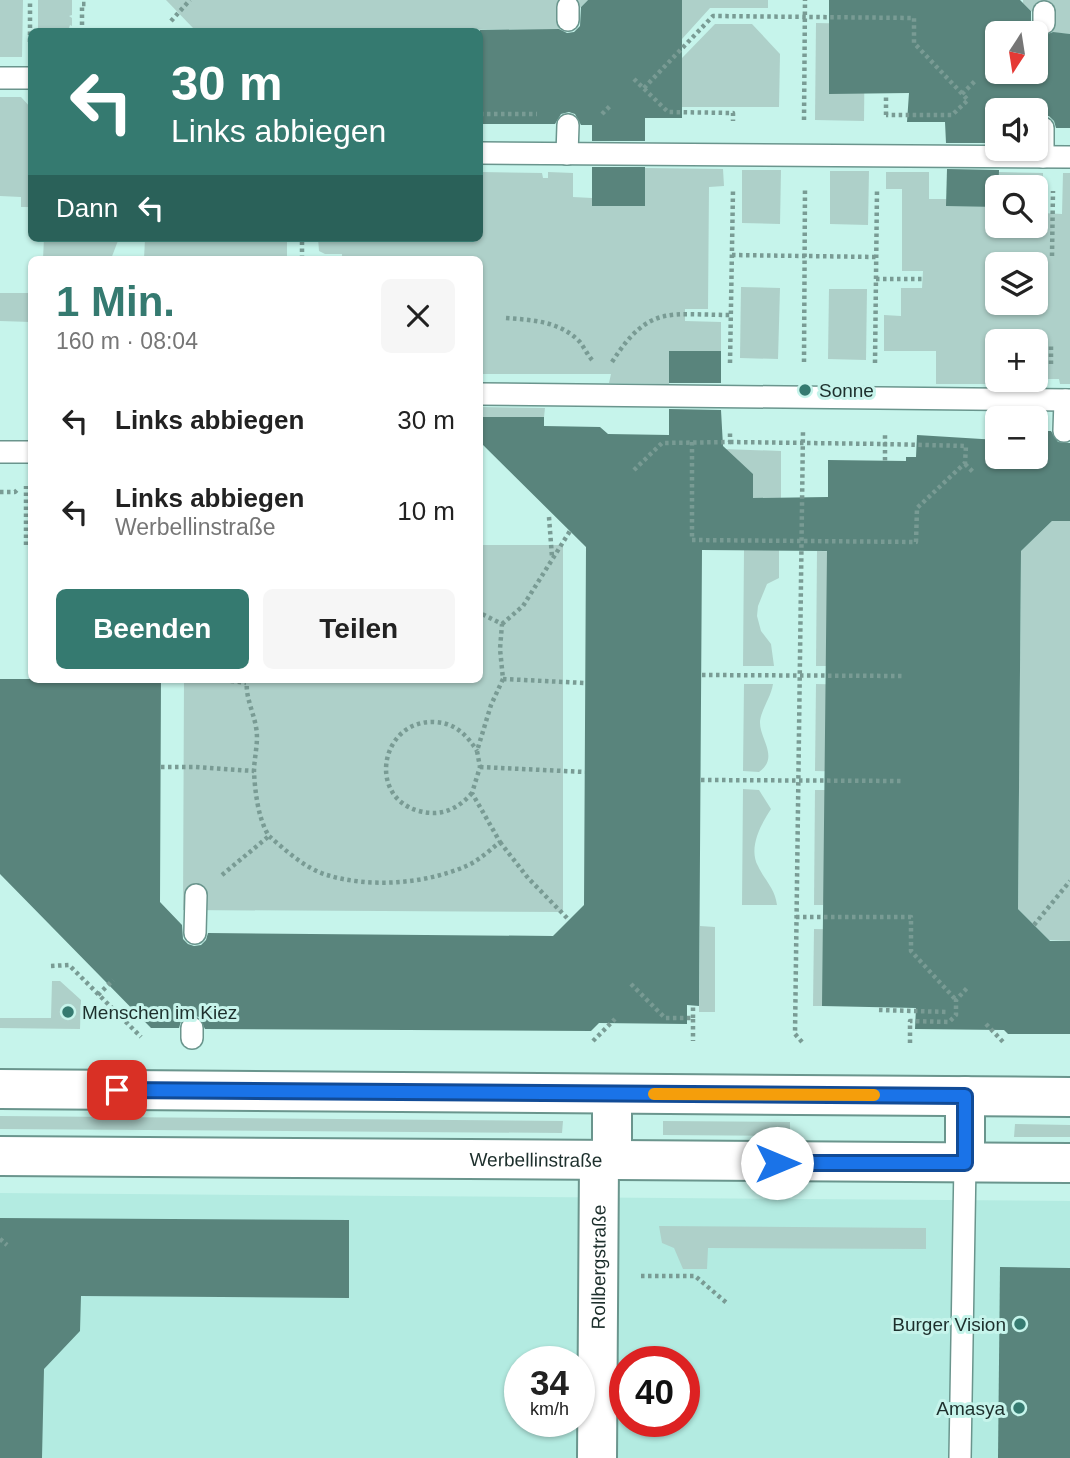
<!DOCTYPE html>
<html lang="de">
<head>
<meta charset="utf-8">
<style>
	:root { --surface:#fff; --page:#f6f6f6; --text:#222; --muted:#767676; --accent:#357a70 }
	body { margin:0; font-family:Arial,sans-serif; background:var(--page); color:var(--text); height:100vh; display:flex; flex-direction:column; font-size:26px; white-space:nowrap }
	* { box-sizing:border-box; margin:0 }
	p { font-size:23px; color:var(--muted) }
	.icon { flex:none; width:38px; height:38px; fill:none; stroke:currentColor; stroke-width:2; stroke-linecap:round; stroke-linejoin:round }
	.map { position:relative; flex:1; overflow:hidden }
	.side { position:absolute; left:28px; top:256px; width:455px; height:427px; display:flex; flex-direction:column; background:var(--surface); border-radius:10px; box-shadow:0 2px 5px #0004 }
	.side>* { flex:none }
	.banner { position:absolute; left:28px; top:28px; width:455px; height:214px; border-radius:10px; box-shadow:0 2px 5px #0004; background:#357a70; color:#fff; overflow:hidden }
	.needle { width:46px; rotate:192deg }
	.fabs { position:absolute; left:985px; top:21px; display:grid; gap:14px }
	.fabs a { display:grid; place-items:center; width:63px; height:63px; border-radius:10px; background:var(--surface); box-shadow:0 2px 5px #0004; font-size:35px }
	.speed { position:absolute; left:504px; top:1346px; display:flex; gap:14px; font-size:35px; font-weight:700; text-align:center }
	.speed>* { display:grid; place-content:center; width:91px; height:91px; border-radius:50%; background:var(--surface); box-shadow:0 2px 5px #0004; line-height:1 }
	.speed small { font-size:18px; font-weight:400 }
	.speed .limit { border:10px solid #d22; background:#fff; color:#111 }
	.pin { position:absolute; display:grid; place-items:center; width:60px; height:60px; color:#fff; margin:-30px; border-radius:14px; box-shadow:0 4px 10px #0006 }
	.me { position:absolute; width:77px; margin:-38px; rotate:90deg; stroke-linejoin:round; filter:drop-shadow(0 0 5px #0008) }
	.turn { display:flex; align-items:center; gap:24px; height:147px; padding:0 28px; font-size:32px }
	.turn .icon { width:91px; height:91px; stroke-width:2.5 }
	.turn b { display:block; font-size:49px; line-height:60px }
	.then { display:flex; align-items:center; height:66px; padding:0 28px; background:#0003; gap:14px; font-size:26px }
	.round { display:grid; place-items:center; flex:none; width:74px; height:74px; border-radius:10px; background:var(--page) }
	.head { display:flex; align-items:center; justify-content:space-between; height:119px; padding:0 28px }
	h1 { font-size:42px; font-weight:800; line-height:52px; color:var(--accent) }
	.action { display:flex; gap:14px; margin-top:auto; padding:14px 28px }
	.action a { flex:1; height:80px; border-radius:10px; background:var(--accent); color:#fff; font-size:28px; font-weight:800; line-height:80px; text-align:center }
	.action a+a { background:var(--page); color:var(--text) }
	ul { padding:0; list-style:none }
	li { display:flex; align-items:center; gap:21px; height:91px; padding:0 28px }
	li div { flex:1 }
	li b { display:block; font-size:26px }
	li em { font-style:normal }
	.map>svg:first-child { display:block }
	.built { fill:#b3ebe1; fill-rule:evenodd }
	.green { fill:#aed0c9; fill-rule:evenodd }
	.building { fill:#59847c; fill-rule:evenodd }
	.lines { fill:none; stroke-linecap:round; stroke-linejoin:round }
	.lane-casing { stroke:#6a958d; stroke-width:24 }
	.street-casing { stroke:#6a958d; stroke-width:42 }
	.secondary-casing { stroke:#6a958d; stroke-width:42 }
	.path { stroke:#799b94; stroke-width:4.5; stroke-dasharray:3.5 3.5; stroke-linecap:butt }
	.lane { stroke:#fff; stroke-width:21 }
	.street { stroke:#fff; stroke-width:38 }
	.secondary { stroke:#fff; stroke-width:38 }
	.route-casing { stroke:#114b97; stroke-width:18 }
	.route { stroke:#1a73e8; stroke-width:12 }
	.slow { stroke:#f59e0b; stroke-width:12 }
	.poi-dot { fill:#357a70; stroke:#c6f4eb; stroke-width:2.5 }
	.labels { text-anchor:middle; stroke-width:6; stroke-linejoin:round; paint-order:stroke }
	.poi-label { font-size:19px; fill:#1d2f2c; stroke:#c6f4eb; text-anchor:start }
	.street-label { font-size:19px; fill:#1d2f2c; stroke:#c6f4eb }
</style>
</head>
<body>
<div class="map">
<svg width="1070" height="1458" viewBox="0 0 1070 1458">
	<rect width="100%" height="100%" fill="#c6f4eb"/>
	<!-- built -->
	<path class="built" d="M0 1193 1070 1201V1458H0ZM520 1362H579V1421H520ZM625 1362H684V1421H625Z"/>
	<!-- green -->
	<g class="green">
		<polygon points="0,0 23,0 22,57 0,57"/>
		<polygon points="38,0 72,0 72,15 69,16 72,18 72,26 70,25 69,28 72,31 38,31"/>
		<polygon points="166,0 588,0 558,30 194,29"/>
		<polygon points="682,0 768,0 768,8 710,8 682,39"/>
		<polygon points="1023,0 1070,0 1070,34 1054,33 1023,3"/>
		<polygon points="816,23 865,24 864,121 815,120"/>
		<polygon points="715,24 752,24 780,54 779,107 682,107 682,58"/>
		<polygon points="0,97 21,97 31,108 31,207 21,207 21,197 0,196"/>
		<polygon points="645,168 723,169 724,186 709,187 708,309 685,309 685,321 721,322 721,351 669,351 669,384 609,383 611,374 480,374 480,259 342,259 342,254 325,254 319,251 318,238 480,238 480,172 542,173 543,178 548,178 548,172 573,173 573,197 592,198 592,206"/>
		<polygon points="742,170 781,170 780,224 742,223"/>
		<polygon points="830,171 869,171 868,225 830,224"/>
		<path d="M886 172H929V199H946L997 207 998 226H1036V187H999V172L1043 173 1042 213 1062 214 1063 173H1070V384H1060L1059 379H1041V384H936V351H884V315L901 316V288H922L923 271H902V189H886ZM998 264H1036V303H998ZM998 341H1036V380H998Z"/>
		<polygon points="44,238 119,238 111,259 43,259"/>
		<polygon points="145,239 287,240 287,259 144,259"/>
		<polygon points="741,287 780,288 778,359 740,358"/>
		<polygon points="829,289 867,289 866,360 828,359"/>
		<polygon points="0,293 31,293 31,322 0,321"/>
		<polygon points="480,407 545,408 544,417 480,417"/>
		<polygon points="723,449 781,451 781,530 703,530"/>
		<polygon points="1052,521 1070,521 1070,941 1049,940 1018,909 1021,551"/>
		<polygon points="480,545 563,545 563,912 183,910 184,679 480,679"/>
		<polygon points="744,550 779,550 779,578 767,584 758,606 757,616 761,631 771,644 774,666 743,666"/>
		<polygon points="817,551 863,552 862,666 816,666"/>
		<path d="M744 684H773C771 697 762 708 760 721 759 739 780 757 759 772L743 771Z"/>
		<polygon points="816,684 861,685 860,772 815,771"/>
		<path d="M743 789 759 790 771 809C761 824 748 848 758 866 765 881 775 888 777 905H742Z"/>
		<polygon points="815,790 860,790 823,905 814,905"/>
		<polygon points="700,926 715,927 715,1012 699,1012"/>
		<polygon points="814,929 859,930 822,1006 813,1006"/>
		<polygon points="52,981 60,981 81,1000 80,1029 0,1028 0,1018 51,1018"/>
		<polygon points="0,1116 563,1121 562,1133 0,1129"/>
		<polygon points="663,1121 790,1122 790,1136 663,1135"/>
		<polygon points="1015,1124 1070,1125 1070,1137 1014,1137"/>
		<polygon points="659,1226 926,1228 926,1249 708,1248 707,1269 683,1269 674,1248 662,1243"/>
	</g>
	<!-- building -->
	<g class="building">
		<polygon points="588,0 682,0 682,118 645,118 645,141 592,141 592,125 581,125 575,114 569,112 561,114 555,124 480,124 480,30 559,29 567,33 574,32 580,26 581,7"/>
		<path d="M829 0H1020L1031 11V24L1037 34 1043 36 1053 32 1070 34V128H1056L1054 121 1049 116 1036 117V110H998V143H946L945 122H907L909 93 829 94ZM998 33H1036V72H998Z"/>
		<rect x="592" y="167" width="53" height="39"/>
		<polygon points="947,169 999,170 998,207 946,206"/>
		<rect x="669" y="351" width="52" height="32"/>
		<polygon points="669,409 721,410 723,446 753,474 753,498 828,497 828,460 906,461 906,457 916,457 917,435 998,440 998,457 1036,457 1036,431 1051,431 1058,442 1070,443 1070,521 1052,521 1021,551 1018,909 1050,941 1070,941 1070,1034 1008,1034 1004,1030 915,1029 916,1008 822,1006 827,551 702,550 699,1006 687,1005 687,1024 599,1023 591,1031 205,1029 199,1017 191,1015 181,1021 179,1028 151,1028 0,874 0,679 161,679 160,902 182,925 183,939 188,944 194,946 201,945 206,940 208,933 553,936 584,905 586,547 480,442 480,417 544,417 544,426 600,427 608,434 669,435"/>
		<polygon points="0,1218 349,1220 349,1298 81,1296 80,1331 44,1369 42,1458 0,1458"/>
		<polygon points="1000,1267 1070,1268 1070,1458 998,1458"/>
	</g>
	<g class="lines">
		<defs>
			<g id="lane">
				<polyline points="568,7 568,20"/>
				<polyline points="1044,12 1044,23"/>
				<polyline points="0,78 32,78"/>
				<polyline points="1043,128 1043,157"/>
				<polyline points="480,153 1070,157"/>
				<polyline points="567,154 568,125"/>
				<polyline points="480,394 1070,400"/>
				<polyline points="1064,431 1065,400"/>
				<polyline points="0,452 32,452"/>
				<polyline points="195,933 196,895"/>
				<polyline points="192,1038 192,1028"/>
				<polyline points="960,1458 965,1163"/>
			</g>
			<g id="street">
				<path id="s1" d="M597 1458 599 1161"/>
			</g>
			<g id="secondary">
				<polyline points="0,1089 1070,1097"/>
				<path id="s2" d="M0 1156 1070 1163"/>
				<polyline points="612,1161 612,1094"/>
				<polyline points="965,1163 965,1096"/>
			</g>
		</defs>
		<!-- lane casing -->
		<use href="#lane" class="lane-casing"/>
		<!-- street casing -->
		<use href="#street" class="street-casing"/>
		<!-- secondary casing -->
		<use href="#secondary" class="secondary-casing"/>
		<!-- path -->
		<g class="path">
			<polyline points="171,21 190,0"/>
			<polyline points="82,32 82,4 87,4"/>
			<polyline points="30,42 30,0"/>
			<polyline points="634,79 668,112 733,113 733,121"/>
			<polyline points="644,88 713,16 914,18 914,43 968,100 952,115 886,115"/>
			<polyline points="962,94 976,80"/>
			<polyline points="480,114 537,114"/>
			<polyline points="602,114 611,105"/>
			<polyline points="886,115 886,94"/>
			<polyline points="804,120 805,0"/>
			<polyline points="987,121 991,116 998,117"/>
			<polyline points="187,239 187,238"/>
			<polyline points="732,255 876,257"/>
			<polyline points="1052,256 1053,191"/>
			<polyline points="302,259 302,238"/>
			<polyline points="876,279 922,279"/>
			<path d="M506 318C532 320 559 321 579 341 584 347 587 354 592 360"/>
			<path d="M612 362C649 304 669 315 731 315"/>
			<polyline points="804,362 805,188"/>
			<polyline points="730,363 733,190"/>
			<polyline points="875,363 877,190"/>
			<polyline points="1051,364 1051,343"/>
			<polyline points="692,442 692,540 916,542 917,508 965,463 966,446 885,444 885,432"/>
			<polyline points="730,442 885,444 885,461"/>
			<polyline points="965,464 974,473"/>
			<polyline points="634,470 662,443 730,442 730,431"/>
			<polyline points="0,492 15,492 18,489"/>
			<polyline points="549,517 552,557"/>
			<polyline points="26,545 26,486"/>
			<polyline points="502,624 523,606 570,531"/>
			<polyline points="702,675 903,676"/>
			<polyline points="217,679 246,683"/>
			<path d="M247 679C245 697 253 710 256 727 259 742 254 757 254 772 255 791 258 819 269 836 285 850 306 869 327 875 369 888 424 884 464 867 477 862 489 851 500 842L472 793 480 767 477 751 491 705 503 679 500 649 502 624 480 613"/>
			<polyline points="503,679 585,683"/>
			<polyline points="161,767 195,767 254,771"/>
			<polyline points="480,767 585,772"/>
			<polyline points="701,780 903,781"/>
			<path d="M472 793C458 809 441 817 419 811 366 797 381 719 435 722 455 723 467 735 477 751"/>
			<polyline points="500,842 528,878 569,920"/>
			<polyline points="222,875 269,836"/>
			<polyline points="796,917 911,917 911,951 956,1000"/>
			<polyline points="1034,925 1070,881"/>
			<polyline points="51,966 69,965 141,1037"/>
			<polyline points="631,984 665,1018 693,1018 693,1041"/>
			<polyline points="98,995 113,980"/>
			<polyline points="879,1010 949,1012"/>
			<polyline points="693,1018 693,1006"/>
			<polyline points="986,1024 1005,1044"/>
			<polyline points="593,1041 615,1019"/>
			<polyline points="802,1042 795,1034 803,430"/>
			<polyline points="910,1043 910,1021 949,1022 956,1015 956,1000 968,987"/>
			<polyline points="0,1239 7,1245"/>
			<polyline points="641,1276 695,1276 728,1304"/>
		</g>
		<!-- lane -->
		<use href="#lane" class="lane"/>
		<!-- street -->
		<use href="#street" class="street"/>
		<!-- secondary -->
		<use href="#secondary" class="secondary"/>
	</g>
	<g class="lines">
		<defs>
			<polyline id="route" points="117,1090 965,1096 965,1163 777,1163"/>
		</defs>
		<!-- route casing -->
		<use href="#route" class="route-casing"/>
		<!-- route -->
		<use href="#route" class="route"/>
		<!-- slow -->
		<polyline class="slow" points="654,1094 874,1095"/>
	</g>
	<!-- markers -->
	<g class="poi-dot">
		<circle cx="805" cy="390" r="7"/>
		<circle cx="68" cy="1012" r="7"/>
		<circle cx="1020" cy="1324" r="7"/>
		<circle cx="1019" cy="1408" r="7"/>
	</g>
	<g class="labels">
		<!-- poi labels -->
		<g class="poi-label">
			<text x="819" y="397">Sonne</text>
			<text x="82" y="1019">Menschen im Kiez</text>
			<text x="1006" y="1331" text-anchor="end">Burger Vision</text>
			<text x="1005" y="1415" text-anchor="end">Amasya</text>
		</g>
		<!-- street labels -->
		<g class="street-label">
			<text dy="7" stroke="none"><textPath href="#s2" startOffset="536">Werbellinstraße</textPath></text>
			<text dy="7" stroke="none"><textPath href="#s1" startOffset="191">Rollbergstraße</textPath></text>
		</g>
	</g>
</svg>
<div class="fabs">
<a><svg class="needle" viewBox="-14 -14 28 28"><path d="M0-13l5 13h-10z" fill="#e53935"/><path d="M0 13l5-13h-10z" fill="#767676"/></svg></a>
<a><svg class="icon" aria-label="sound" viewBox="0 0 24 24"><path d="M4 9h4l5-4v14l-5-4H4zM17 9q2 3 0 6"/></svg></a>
<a><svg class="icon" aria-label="search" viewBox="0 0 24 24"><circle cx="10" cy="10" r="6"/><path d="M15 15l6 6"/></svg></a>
<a><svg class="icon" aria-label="layers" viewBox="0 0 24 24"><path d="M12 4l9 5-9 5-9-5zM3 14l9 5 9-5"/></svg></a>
<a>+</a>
<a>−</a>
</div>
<div class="speed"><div>34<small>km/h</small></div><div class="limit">40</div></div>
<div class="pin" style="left:117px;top:1090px;background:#d93025"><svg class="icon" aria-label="arrive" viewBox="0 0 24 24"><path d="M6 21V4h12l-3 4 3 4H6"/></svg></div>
<svg class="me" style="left:777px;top:1163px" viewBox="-20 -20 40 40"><circle r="19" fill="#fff"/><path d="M0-13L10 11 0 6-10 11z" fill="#1a73e8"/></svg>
<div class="banner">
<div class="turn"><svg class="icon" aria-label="left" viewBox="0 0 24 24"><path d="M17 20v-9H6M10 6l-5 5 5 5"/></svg><div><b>30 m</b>Links abbiegen</div></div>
<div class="then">Dann<svg class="icon" aria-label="left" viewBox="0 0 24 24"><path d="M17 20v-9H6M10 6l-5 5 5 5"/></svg></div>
</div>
<section class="side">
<div class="head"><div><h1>1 Min.</h1><p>160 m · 08:04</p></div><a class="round"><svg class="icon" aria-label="close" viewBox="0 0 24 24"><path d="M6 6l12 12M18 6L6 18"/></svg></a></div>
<ul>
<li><svg class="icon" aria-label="left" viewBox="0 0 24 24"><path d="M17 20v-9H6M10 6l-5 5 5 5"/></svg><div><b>Links abbiegen</b></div><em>30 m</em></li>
<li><svg class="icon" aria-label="left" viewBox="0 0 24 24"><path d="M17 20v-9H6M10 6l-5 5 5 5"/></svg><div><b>Links abbiegen</b><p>Werbellinstraße</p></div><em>10 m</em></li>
</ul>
<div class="action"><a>Beenden</a><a>Teilen</a></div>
</section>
</div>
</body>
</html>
